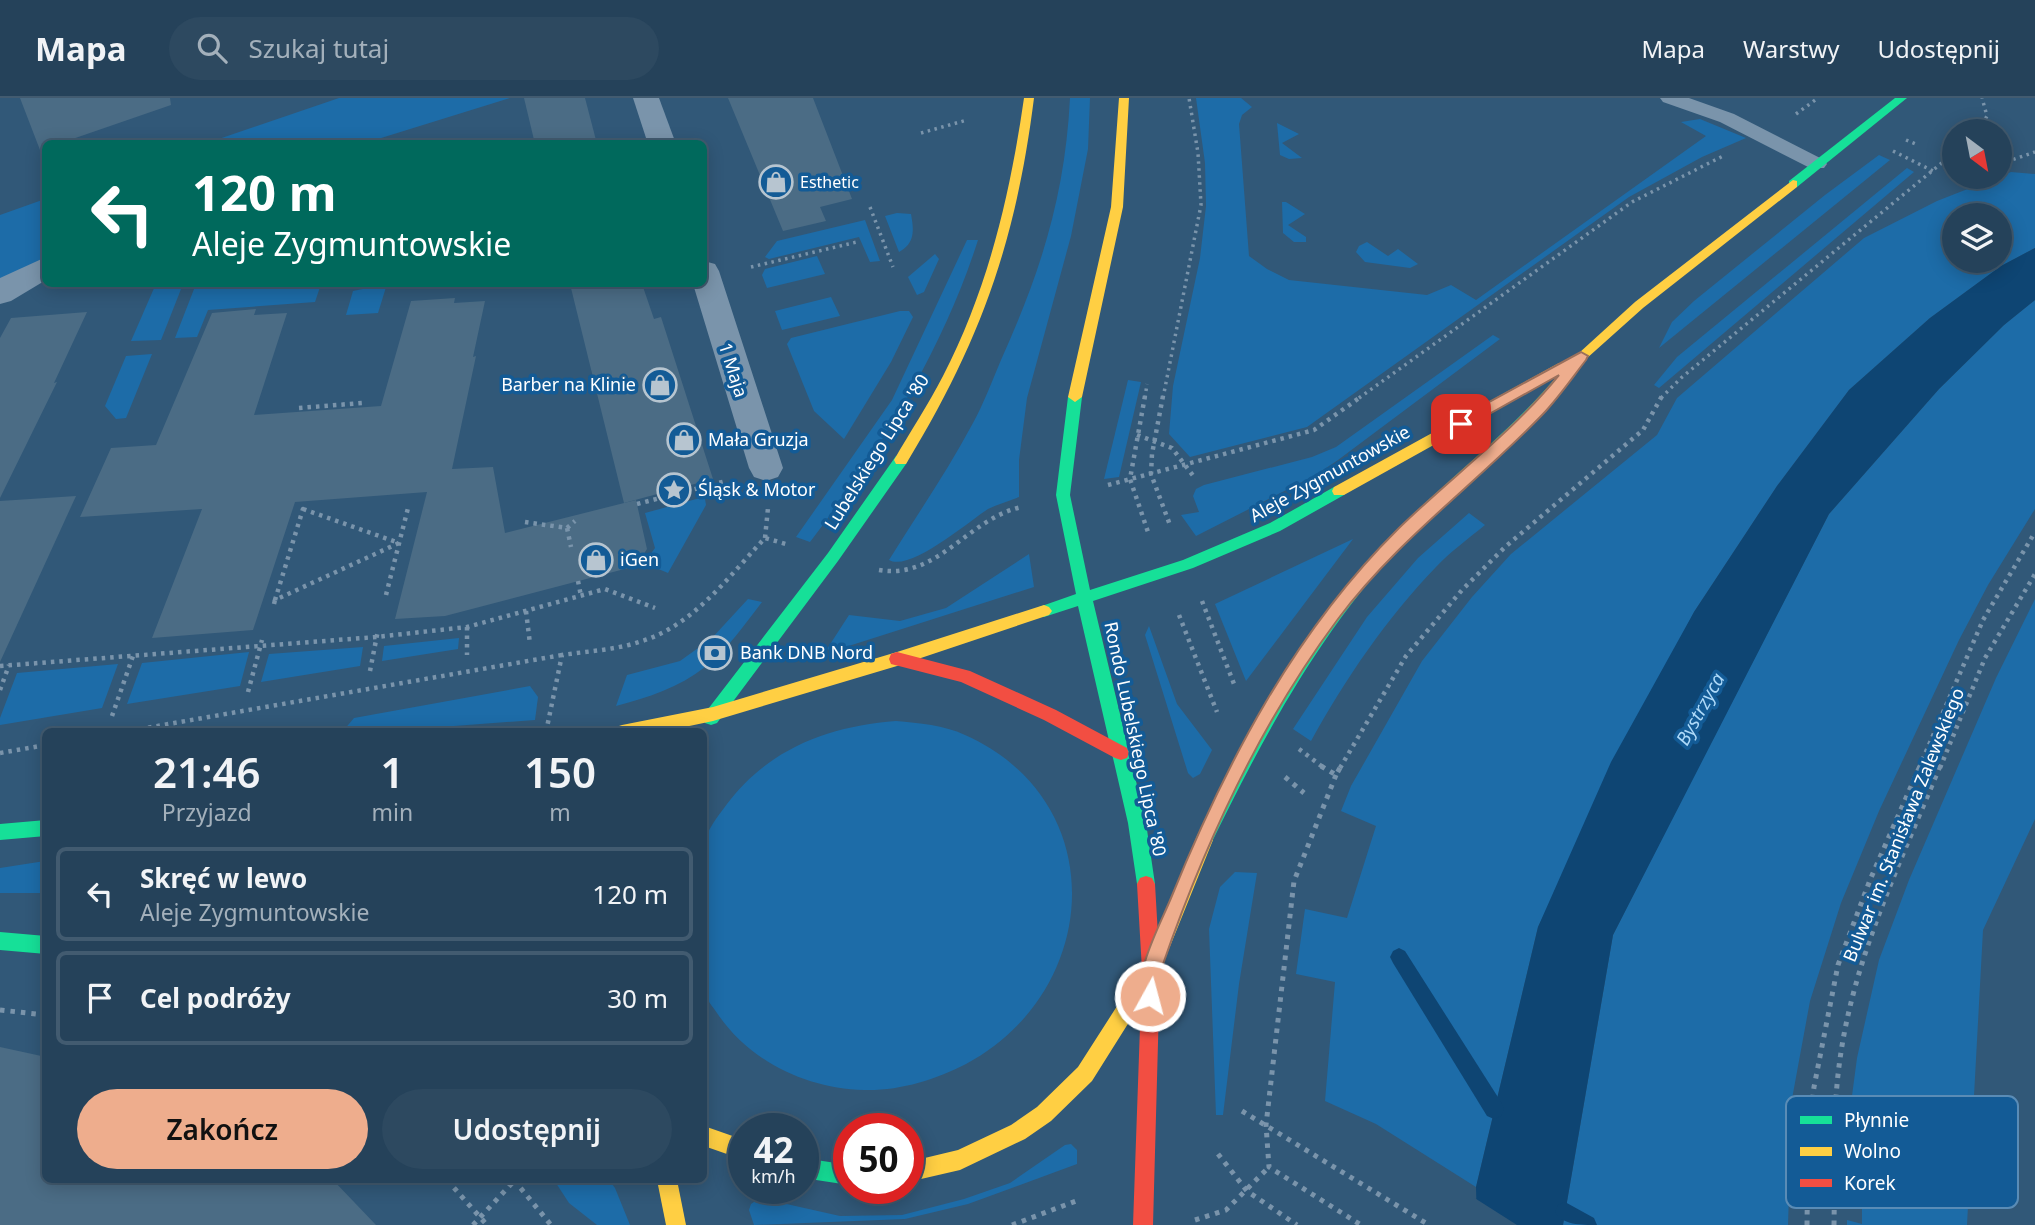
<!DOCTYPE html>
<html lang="pl">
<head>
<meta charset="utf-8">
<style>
	:root { --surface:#25425a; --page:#2d4960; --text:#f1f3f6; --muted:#a3b0bb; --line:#425b70; --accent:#eead8d }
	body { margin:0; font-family:"Noto Sans",sans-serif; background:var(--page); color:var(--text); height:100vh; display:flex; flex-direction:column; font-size:26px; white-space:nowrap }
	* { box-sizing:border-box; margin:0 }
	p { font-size:23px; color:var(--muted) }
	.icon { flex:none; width:38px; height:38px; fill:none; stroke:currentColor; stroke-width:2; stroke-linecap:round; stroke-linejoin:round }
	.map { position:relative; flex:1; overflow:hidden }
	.drawer { position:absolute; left:42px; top:630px; width:665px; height:455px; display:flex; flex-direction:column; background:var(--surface); border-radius:10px; box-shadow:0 4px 18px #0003,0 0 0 2px var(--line) }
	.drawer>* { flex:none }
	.top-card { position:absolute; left:42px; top:42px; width:665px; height:147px; border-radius:10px; box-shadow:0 4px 18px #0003,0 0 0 2px var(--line); background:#00695c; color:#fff; overflow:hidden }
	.needle { width:46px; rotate:148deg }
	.tools { position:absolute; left:1942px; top:21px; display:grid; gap:14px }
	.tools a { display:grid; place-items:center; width:70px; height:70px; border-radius:50%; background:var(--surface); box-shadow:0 4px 18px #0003,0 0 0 2px var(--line); font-size:35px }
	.speed { position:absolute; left:728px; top:1015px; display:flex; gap:14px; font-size:35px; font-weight:700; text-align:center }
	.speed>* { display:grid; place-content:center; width:91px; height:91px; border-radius:50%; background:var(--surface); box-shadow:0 4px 18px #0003,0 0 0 2px var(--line); line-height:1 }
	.speed small { font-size:18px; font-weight:400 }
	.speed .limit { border:10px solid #d22; background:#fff; color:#111 }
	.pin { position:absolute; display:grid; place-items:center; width:60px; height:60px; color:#fff; margin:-30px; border-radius:14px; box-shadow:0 4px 10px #0006 }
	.me { position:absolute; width:77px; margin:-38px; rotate:7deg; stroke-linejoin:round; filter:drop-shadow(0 0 5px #0008) }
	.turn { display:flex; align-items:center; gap:24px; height:147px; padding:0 35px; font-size:32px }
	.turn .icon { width:91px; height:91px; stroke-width:2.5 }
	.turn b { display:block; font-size:49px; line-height:60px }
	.eta { display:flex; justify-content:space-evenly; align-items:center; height:119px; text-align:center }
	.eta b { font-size:42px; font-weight:600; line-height:49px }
	.primary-button { display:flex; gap:14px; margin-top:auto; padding:14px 35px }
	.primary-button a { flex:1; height:80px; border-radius:42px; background:var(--accent); color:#111; font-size:28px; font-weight:600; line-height:80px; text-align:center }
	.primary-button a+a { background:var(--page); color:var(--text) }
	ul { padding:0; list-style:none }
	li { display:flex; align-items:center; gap:21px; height:94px; margin:0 14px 10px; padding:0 21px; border:4px solid var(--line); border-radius:10px }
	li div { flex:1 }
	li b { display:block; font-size:26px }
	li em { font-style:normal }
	header { display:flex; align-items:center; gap:42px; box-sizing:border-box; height:98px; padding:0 35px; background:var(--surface); border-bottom:2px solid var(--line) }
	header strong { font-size:33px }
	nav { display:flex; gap:38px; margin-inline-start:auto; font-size:24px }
	.search { width:490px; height:63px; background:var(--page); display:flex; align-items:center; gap:18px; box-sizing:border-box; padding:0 24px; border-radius:38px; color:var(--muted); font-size:26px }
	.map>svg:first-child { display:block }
	.green { fill:#1d6ca8; fill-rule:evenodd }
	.water { fill:#0e4573 }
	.pier { fill:#315878 }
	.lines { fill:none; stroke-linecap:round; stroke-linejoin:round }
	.stream { fill:#0e4573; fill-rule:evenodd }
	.building { fill:#4b6c85 }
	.path-far2 { stroke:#7a94ab; stroke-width:3.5; stroke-dasharray:2.5 4.5; stroke-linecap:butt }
	.path-far1 { stroke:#7a94ab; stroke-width:4.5; stroke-dasharray:3.5 5; stroke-linecap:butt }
	.path { stroke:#7a94ab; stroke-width:5; stroke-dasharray:4.5 6; stroke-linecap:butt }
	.lane { fill:#7a94ab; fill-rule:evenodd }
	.street { fill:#7a94ab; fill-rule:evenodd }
	.fast { fill:#16e098; fill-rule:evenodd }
	.slow { fill:#ffcf43; fill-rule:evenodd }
	.jam { fill:#f24e42; fill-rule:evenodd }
	.route { fill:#eead8d; stroke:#9b705c; stroke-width:2 }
	.labels { text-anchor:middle; stroke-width:7; stroke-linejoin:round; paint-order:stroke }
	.far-poi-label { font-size:16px; fill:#fff; stroke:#135b96; text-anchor:start }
	.street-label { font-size:18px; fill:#fff; stroke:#135b96 }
	.poi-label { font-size:18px; fill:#fff; stroke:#135b96; text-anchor:start }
	.water-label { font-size:19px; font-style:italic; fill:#afdaf9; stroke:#135b96 }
	.key { fill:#135b96; stroke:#5a8cb6; stroke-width:2 }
	.key-label { font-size:19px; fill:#fff }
</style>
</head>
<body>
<header>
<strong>Mapa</strong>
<div class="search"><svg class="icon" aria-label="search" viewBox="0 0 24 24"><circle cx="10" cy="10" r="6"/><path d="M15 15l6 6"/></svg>Szukaj tutaj</div>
<nav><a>Mapa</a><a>Warstwy</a><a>Udostępnij</a></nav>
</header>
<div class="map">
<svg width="2035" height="1127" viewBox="0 0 2035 1127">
	<rect width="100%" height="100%" fill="#315878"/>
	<!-- green -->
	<g class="green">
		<polygon points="339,0 510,0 365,45 207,45"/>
		<path d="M1070 0H1090L1088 51 1071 138 1027 300 1019 362V399C1009 403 998 406 988 411 968 424 910 474 889 462 917 417 948 372 973 325 984 305 992 283 1001 262 1041 173 1065 98 1070 0Z"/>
		<polygon points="1196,0 1241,0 1252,9 1242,17 1239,26 1249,158 1267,171 1289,182 1427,197 1451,187 1476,202 1706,38 1681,24 1700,21 1746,40 1702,59 1629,99 1307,329 1190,359 1169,336 1173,288 1200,160 1206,108 1205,65"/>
		<polygon points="1277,25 1299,36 1282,45 1302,60 1289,61 1280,57"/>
		<polygon points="1879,57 1890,62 1659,250 1672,224 1694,203 1825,97"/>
		<polygon points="1907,70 1914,74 1659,290 1654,287 1677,259"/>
		<path d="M2011 74 2035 76V150L2001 168 1930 220 1849 292 1777 388 1694 514 1538 829 1476 1089 1376 1026 1325 1003 1335 884 1296 876 1305 811 1347 820 1376 728 1341 713 1351 688 1422 563 1472 499 1511 456 1657 337 1677 300 1864 140 1937 103ZM1955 117H2000V163H1955Z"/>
		<polygon points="45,101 45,163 0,181 0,117"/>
		<polygon points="1282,104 1286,104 1305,116 1288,127 1306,139 1306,144 1294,144 1283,135"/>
		<path d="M897 115 911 116C914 133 915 145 899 154L885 118Z"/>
		<polygon points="865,122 880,163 870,164 859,139 769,161 765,159 777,143"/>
		<path d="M967 142H978C943 252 880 353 810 444L796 439 892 302Z"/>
		<polygon points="1367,144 1388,158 1398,151 1418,166 1410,170 1365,164 1356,154 1359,148"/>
		<polygon points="935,156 939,161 924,194 917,197 908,179"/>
		<polygon points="817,158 825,176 767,190 762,177 765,171"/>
		<polygon points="183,186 161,242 131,243 155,188"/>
		<polygon points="196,186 321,186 315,204 208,212 197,239 175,240"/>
		<polygon points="387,186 378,215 346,217 353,193"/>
		<polygon points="831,199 840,218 782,232 775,213"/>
		<polygon points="2035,202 2035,411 1988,487 1959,542 1879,713 1841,805 1810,903 1792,1001 1788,1127 1563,1127 1613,837 1687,691 1829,416 1939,291 2004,227"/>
		<polygon points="900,213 909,213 913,219 891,264 844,341 814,313 787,246 791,240"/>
		<polygon points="1493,237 1500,241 1338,362 1314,378 1196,438 1181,417 1199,414 1193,398 1196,391 1204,387 1312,359 1336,349"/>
		<polygon points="152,256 126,320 116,321 105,308 126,258"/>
		<polygon points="1128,282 1141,284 1119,379 1104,381"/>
		<polygon points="700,400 705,401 706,407 668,475 644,465 655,450 645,415"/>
		<path d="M1469 415 1485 427C1468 441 1450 454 1436 469 1386 521 1346 580 1311 643L1293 631 1367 519 1418 460Z"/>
		<polygon points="1353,441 1246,583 1215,506"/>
		<polygon points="1029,456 1034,489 833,553 827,551 849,517 900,523 946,510"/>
		<path d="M748 501 762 504C745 526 727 552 705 569 680 589 647 600 616 608L627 577 680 563 712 540Z"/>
		<polygon points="2035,501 2035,721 1983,832 1967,1127 1847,1127 1847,1122 1862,1126 1862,1093 1844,1086 1843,1066 1857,960 1879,862 1909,782 1996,580"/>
		<polygon points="1149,528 1177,606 1212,652 1200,676 1193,680 1188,675 1145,537"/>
		<polygon points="459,540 458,551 382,563 384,548"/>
		<polygon points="363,549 360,568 261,584 269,556"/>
		<polygon points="249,554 240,588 127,606 142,565"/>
		<polygon points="118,566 102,610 0,627 0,620 17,575"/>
		<polygon points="530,588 538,599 535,622 388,633 343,633 354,620"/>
		<path d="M896 623C919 625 944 627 965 637 1113 703 1102 893 966 966 935 982 899 993 864 992 807 991 749 963 717 915 713 909 707 902 704 895 699 882 704 835 704 818 704 796 699 769 704 747 706 733 718 718 727 706 768 651 829 628 896 623Z"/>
		<polygon points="45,763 45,795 0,795 0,770"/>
		<polygon points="1235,774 1257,775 1239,886 1223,1017 1216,1017 1209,831 1220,789"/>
		<polygon points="1071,1046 1077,1052 1077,1066 968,1106 905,1121 754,1127 749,1112 751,1106 760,1100 840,1118 902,1117 964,1101 1010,1085 1065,1047"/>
		<polygon points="554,1082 609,1082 615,1090 630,1127 597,1127 569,1105"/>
	</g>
	<!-- water -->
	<polygon class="water" points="2035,150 2035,202 2004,227 1939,291 1829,416 1613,837 1563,1127 1477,1127 1476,1089 1538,829 1611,664 1694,514 1777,388 1849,292 1930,220 2001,168"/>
	<!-- pier -->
	<polygon class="pier" points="1473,1099 1517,1127 1473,1127"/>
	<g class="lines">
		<!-- stream -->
		<g class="stream">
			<polygon points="1399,850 1405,853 1501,1004 1504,1011 1501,1018 1494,1021 1487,1018 1393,865 1390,859 1393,853"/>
			<path d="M1565 1104 1594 1120 1597 1127C1581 1127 1562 1127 1555 1114L1558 1107Z"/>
		</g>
	</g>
	<!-- building -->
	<g class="building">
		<polygon points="20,0 170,0 171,7 58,46 46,46 46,50 40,52"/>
		<polygon points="524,0 585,0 597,46 535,46"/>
		<polygon points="728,0 813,0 852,101 820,109 826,123 783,133"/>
		<polygon points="570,186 642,186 654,221 661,219 713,381 624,405"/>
		<polygon points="455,200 454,205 485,203 473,259 476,258 452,371 493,369 505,435 636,402 647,451 636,468 445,518 395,521 427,394 295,404 253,532 152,540 202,411 80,419 111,350 156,347 212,215 256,211 254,217 287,215 254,317 381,308 411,203"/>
		<polygon points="87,214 54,285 57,284 0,400 0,240 11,220"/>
		<polygon points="76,398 0,564 0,403"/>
		<polygon points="0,949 46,959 46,1082 333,1082 376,1127 0,1127"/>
	</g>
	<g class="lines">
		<!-- path-far2 -->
		<g class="path-far2">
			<polyline points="1796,16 1818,0"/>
			<polyline points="1979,33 1987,18 1982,0"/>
			<polyline points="921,35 967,22"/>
			<polyline points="1906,42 1918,47"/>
			<polyline points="1893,53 1933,73"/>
			<polyline points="2000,66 2035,54"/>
			<polyline points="870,109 893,169"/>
			<polyline points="751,169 857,144"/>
			<polyline points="1145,300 1147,286"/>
			<polyline points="1163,300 1201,107 1198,55 1189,0"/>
			<polyline points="1359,300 1632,104 1725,57"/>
			<polyline points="1661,300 1681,280 1955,54"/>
		</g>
		<!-- path-far1 -->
		<g class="path-far1">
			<polyline points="1145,298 1130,381 1149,437"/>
			<polyline points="1163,298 1152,356 1151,376 1170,427"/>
			<polyline points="299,310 362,305"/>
			<polyline points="1137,337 1172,350 1194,379"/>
			<polyline points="1108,387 1314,332 1362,298"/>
			<polyline points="637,406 726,383"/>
			<polygon points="303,411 399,445 275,502"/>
			<polyline points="525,424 567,430 571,449"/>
			<polyline points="567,430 575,423"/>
			<polyline points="765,440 768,410"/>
			<path d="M879 472C938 482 968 420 1022 409"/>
			<polyline points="578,483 581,498"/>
			<polyline points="386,497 408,410"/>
			<polyline points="1202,503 1234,586"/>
			<polyline points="274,506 275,502"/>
			<polyline points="526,513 530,546"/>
			<polyline points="1179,517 1217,614"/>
			<polyline points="467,529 467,557"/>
			<polyline points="0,568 376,539 467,529 605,491 655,510"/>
			<polyline points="370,573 378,532"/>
			<polyline points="0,592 9,567"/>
			<polyline points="248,594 262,542"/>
			<polyline points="112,618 133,558"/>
			<polyline points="123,634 562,557"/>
			<path d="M546 634 562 557C589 553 616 552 642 543 694 527 729 478 765 440L786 446"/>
			<polyline points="1299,651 1324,670"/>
			<polyline points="0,655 46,647"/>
			<polyline points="1340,670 1406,558 1462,492 1505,449 1643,332 1662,298"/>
			<polyline points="1919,670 1983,522 2035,434"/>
			<polyline points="1940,670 1985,560 2035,476"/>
		</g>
		<!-- path -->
		<g class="path">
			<polyline points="1321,668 1336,677 1341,668"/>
			<polyline points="1336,677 1294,783 1266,1027 1269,1069 1361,1127"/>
			<polyline points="1285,679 1304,695"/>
			<polyline points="0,912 46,917"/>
			<polyline points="1242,1013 1429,1127"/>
			<polyline points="1218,1056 1247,1093 1297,1127"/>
			<polyline points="447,1082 487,1127"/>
			<polyline points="514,1082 551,1127"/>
			<polyline points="1195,1122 1226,1112 1269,1069"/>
			<polyline points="473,1127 514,1083"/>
			<polyline points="1012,1127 1076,1103"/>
			<polyline points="1807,1127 1808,1040 1814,989 1838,867 1870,782 1920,668"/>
			<path d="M1834 1127C1835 1072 1832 1016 1840 961 1854 859 1901 763 1940 668"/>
		</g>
		<!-- lane -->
		<polygon class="lane" points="1660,0 1689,0 1734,16 1824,62 1827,66 1824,70 1810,70 1720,24 1663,4"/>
		<!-- street -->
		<g class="street">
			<polygon points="633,0 659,0 676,46 648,46"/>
			<polygon points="46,159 46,182 11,203 0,206 0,180"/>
			<polygon points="704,163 715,166 719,173 783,370 778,379 766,383 754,379 749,370 693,186 704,186"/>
		</g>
		<!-- fast -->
		<g class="fast">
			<polygon points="1895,0 1907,0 1797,89 1789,89 1789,83"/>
			<path d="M1564 274 1571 279C1532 339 1458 387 1408 440 1322 529 1264 637 1210 748L1204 750 1198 748 1195 742 1198 736C1245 641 1295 546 1366 465 1425 397 1501 345 1559 276Z"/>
			<polygon points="1075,294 1082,299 1070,397 1090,492 1183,462 1270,425 1334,389 1339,388 1346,393 1344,397 1280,433 1193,470 1093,503 1146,725 1155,786 1152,792 1146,794 1140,792 1137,786 1128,725 1078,508 1044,519 1039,517 1036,513 1039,509 1076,496 1056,397 1068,299"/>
			<polygon points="901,357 906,358 908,362 906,366 838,463 717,625 711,627 705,625 703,620 705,615 828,455 896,358"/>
			<polygon points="46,722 46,738 0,742 0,726"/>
			<polygon points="0,834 46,838 46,856 0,852"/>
			<polygon points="803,1060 849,1067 849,1087 803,1080"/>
		</g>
		<!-- slow -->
		<g class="slow">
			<path d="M1024 0H1034C1016 143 981 243 906 366H896L894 362C910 334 928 307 943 278 988 191 1010 97 1024 0Z"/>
			<polygon points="1119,0 1129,0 1123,109 1082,299 1075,304 1068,299 1111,109"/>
			<polygon points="1793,82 1797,83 1797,89 1643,210 1586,261 1569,282 1559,282 1559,277 1344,397 1334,397 1332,393 1334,389 1559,265 1568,265 1635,204"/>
			<polygon points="1044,507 1049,509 1052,513 1049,517 897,568 713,623 661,634 614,634 616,629 622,627 713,609 897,554"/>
			<polygon points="1204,734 1210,736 1213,742 1158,878 1092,983 1051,1023 1025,1041 960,1072 908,1084 908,1064 958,1052 1011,1027 1037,1009 1078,969 1144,866 1198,736"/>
			<polygon points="704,1028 744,1042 744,1062 704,1048"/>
			<polygon points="657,1082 677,1082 686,1127 666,1127"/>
		</g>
		<!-- jam -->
		<g class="jam">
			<polygon points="897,554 970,573 1056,612 1127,650 1129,655 1127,660 1121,662 1115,660 1044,622 961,584 891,566 889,561 891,556"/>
			<polygon points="1146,778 1152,780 1155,786 1160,872 1153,1127 1133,1127 1142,872 1137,786 1140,780"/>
		</g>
	</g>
	<!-- route -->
	<path class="route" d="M1581 254 1588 258 1586 262C1572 280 1559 299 1543 316 1476 386 1397 442 1338 521 1261 624 1204 747 1162 869 1158 880 1161 893 1157 905L1150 908 1143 905C1132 877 1160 827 1171 800 1226 665 1294 534 1398 431 1451 379 1512 335 1559 277L1466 329H1456V322Z"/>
	<!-- icons -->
	<defs>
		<symbol id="shop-ring" viewBox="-11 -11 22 22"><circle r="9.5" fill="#135b96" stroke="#b7c5d0" stroke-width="1.5"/><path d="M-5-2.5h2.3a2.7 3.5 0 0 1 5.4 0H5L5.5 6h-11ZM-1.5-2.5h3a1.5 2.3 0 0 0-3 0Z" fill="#b7c5d0"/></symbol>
		<symbol id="sight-ring" viewBox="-11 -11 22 22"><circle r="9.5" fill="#135b96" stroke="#b7c5d0" stroke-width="1.5"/><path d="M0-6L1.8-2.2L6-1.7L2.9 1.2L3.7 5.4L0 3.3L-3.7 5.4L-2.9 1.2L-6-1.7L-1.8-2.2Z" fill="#b7c5d0"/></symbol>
		<symbol id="bank-ring" viewBox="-11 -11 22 22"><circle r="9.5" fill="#135b96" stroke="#b7c5d0" stroke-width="1.5"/><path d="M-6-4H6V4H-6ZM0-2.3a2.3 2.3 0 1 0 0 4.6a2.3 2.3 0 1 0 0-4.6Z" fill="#b7c5d0"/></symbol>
	</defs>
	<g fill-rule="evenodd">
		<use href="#shop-ring" x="757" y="65" width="38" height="38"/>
		<use href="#shop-ring" x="641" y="268" width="38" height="38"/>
		<use href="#shop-ring" x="665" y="323" width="38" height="38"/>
		<use href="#sight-ring" x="655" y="373" width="38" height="38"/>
		<use href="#shop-ring" x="577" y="443" width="38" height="38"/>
		<use href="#bank-ring" x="696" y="536" width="38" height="38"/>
	</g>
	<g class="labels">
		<!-- far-poi labels -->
		<g class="far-poi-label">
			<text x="800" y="90">Esthetic</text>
		</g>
		<!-- street labels -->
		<g class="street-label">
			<text transform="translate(733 272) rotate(72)" y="6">1 Maja</text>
			<text transform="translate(877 354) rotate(-58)" y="6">Lubelskiego Lipca '80</text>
			<text transform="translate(1330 376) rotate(-29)" y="6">Aleje Zygmuntowskie</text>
			<text transform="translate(1135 641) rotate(78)" y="6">Rondo Lubelskiego Lipca '80</text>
			<text transform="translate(1904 727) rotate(-68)" y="6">Bulwar im. Stanisława Zalewskiego</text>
		</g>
		<!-- poi labels -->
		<g class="poi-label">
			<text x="636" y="293" text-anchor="end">Barber na Klinie</text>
			<text x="708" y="348">Mała Gruzja</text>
			<text x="698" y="398">Śląsk &amp; Motor</text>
			<text x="620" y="468">iGen</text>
			<text x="740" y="561">Bank DNB Nord</text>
		</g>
		<!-- water labels -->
		<g class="water-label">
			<text transform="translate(1700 611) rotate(-61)" y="7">Bystrzyca</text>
		</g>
	</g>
	<!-- legend -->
	<rect x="1786" y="998" width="232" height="112" rx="10" class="key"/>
	<rect x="1800" y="1018" width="32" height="8" fill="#16e098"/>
	<rect x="1800" y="1049" width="32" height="9" fill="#ffcf43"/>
	<rect x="1800" y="1081" width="32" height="8" fill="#f24e42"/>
	<g class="key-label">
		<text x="1844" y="1029">Płynnie</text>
		<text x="1844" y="1060">Wolno</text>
		<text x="1844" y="1092">Korek</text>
	</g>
</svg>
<div class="tools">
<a><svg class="needle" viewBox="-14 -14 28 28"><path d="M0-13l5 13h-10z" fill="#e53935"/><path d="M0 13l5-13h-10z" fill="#a3b0bb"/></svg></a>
<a><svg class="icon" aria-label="layers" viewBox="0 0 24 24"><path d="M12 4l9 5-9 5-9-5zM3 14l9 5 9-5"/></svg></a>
</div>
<div class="speed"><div>42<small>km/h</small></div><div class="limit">50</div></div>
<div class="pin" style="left:1461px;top:326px;background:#d93025"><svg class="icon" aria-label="arrive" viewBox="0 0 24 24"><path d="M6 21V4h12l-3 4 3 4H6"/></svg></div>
<svg class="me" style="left:1150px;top:898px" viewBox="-20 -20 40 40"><circle r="17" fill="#eead8d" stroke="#fff" stroke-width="3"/><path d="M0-11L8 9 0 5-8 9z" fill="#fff"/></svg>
<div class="top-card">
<div class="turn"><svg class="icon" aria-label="left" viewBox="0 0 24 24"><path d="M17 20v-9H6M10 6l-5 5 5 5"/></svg><div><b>120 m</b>Aleje Zygmuntowskie</div></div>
</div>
<section class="drawer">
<div class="eta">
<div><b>21:46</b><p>Przyjazd</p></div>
<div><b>1</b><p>min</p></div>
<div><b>150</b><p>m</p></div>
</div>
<ul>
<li><svg class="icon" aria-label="left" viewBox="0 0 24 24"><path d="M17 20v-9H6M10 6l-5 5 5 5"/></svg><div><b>Skręć w lewo</b><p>Aleje Zygmuntowskie</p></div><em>120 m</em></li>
<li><svg class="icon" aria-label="arrive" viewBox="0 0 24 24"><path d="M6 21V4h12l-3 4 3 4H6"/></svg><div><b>Cel podróży</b></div><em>30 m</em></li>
</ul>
<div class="primary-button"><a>Zakończ</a><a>Udostępnij</a></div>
</section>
</div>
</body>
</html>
